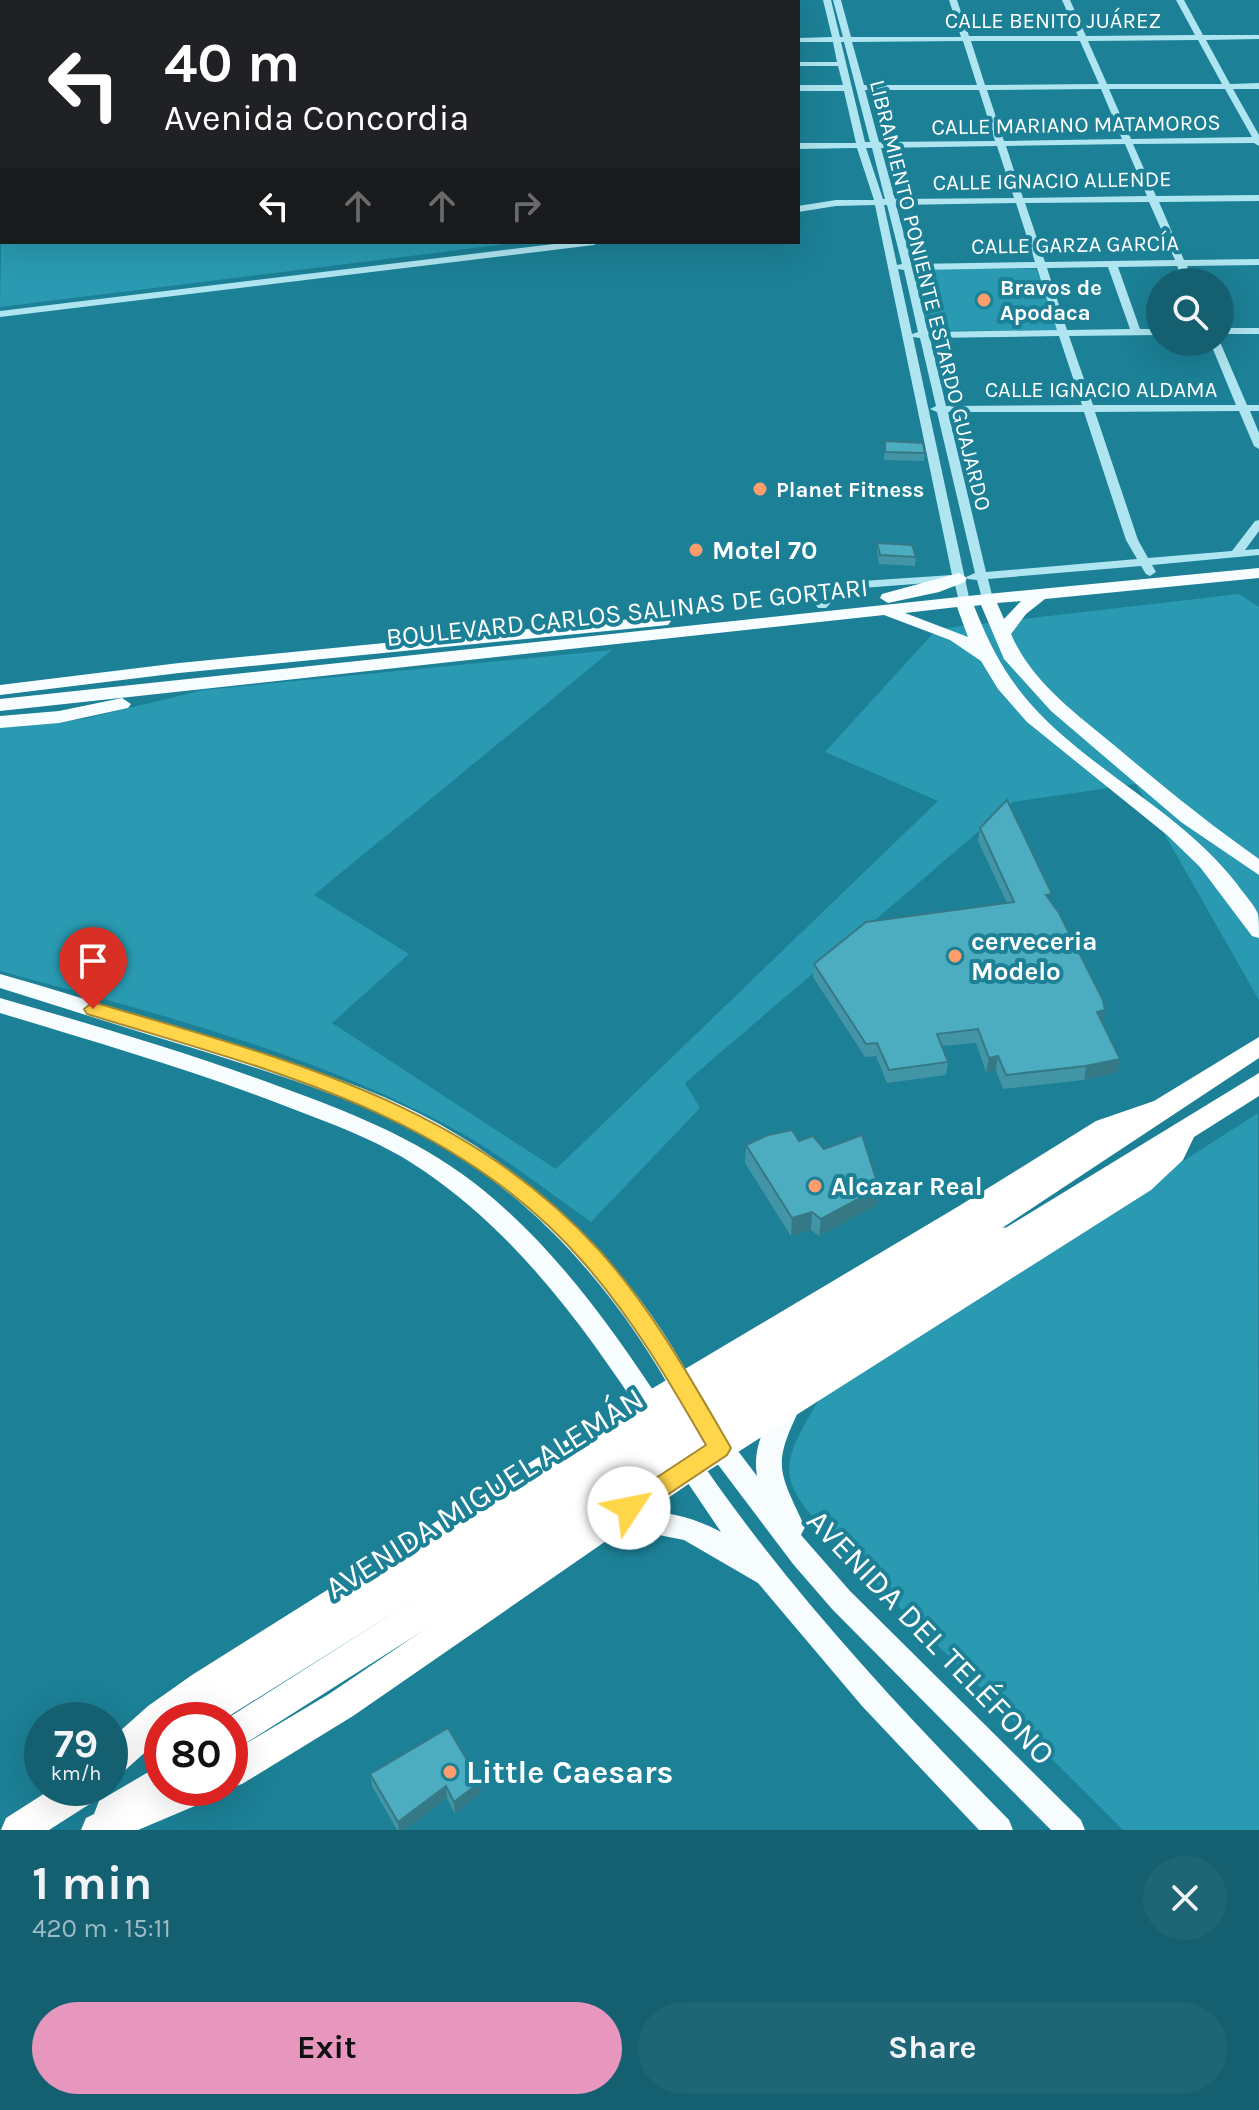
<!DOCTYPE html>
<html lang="en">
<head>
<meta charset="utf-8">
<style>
	:root { --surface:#156070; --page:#1e6675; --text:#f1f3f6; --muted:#9dbbc3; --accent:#e797bd }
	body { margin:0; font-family:Karla,sans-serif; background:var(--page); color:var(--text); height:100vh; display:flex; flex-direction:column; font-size:30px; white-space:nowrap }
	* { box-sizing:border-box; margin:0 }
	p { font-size:26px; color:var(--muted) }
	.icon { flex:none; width:44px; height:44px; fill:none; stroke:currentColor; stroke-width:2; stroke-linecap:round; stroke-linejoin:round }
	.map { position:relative; height:1830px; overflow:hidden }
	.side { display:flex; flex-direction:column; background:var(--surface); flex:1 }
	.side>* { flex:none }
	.guide { position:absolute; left:0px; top:0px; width:800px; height:244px; box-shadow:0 8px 32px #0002; background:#202124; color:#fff; overflow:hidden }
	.fabs { position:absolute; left:1146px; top:268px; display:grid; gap:16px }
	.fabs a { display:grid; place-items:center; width:88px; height:88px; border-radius:50%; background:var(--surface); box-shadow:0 8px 32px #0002; font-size:40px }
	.speed { position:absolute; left:24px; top:1702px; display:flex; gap:16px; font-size:40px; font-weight:700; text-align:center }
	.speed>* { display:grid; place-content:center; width:104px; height:104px; border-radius:50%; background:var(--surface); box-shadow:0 8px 32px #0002; line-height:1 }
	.speed small { font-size:20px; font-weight:400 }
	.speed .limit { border:12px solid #d22; background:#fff; color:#111 }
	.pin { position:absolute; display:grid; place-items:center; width:68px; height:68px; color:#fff; margin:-82px -34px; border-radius:50% 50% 50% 0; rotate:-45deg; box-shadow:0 0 8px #0007 }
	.pin .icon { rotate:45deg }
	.me { position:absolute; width:88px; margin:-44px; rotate:56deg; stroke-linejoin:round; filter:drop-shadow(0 0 6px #0008) }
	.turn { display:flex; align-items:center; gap:28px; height:168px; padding:0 32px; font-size:36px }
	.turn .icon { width:104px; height:104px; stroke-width:2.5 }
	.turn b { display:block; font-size:56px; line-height:68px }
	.lanes { display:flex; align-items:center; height:76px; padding:0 32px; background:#0003; justify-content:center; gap:40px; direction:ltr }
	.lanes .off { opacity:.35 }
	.round { display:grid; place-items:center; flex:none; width:84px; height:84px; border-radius:42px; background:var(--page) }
	.headline { display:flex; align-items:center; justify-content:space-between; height:136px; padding:0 32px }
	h1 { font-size:48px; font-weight:700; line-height:60px }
	.action { display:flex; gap:16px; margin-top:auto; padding:16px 32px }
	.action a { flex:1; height:92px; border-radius:48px; background:var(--accent); color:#111; font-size:32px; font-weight:700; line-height:92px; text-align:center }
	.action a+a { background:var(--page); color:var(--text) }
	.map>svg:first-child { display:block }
	.green { fill:#299ab1 }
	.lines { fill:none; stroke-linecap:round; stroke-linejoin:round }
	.minor { fill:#afe5f0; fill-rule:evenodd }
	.major { fill:#f7fdff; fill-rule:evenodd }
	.highway { fill:#fff; fill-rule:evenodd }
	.highway-bridge { stroke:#fff; stroke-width:31 }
	.wall { fill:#4295a5 }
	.shaded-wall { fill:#367986 }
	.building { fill:#4dadc0; stroke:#367986; stroke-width:2 }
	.route { fill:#ffd54a; stroke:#a68a30; stroke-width:2 }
	.poi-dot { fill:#ff9d6d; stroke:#1c8096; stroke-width:3 }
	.labels { text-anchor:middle; stroke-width:8; stroke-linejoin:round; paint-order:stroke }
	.far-street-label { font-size:22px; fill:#fff; stroke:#1c8096 }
	.far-poi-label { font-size:22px; font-weight:bold; fill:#fff; stroke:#1c8096; text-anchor:start }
	.poi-label { font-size:26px; font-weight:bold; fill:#fff; stroke:#1c8096; text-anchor:start }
	.street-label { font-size:26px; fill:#fff; stroke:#1c8096 }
	.near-street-label { font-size:32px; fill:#fff; stroke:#1c8096 }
	.near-poi-label { font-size:32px; font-weight:bold; fill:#fff; stroke:#1c8096; text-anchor:start }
</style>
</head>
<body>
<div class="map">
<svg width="1259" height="1830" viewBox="0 0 1259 1830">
	<rect width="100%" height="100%" fill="#1c8096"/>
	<!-- green -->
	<g class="green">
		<polygon points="2,202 2,242 523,242 0,307"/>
		<polygon points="913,269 1036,269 1060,330 928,331"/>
		<path d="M1239 594 1259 607V1000L1136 784 1013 802 685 1083 700 1108 591 1222C542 1187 493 1148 439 1121 301 1050 149 1011 0 971V727L83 719 204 690 612 650 314 895 409 954 332 1023 556 1169 938 801 825 752 937 629Z"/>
		<path d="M1258 1113 1259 1830H1123L839 1547C777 1479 774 1472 824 1392Z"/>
	</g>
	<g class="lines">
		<!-- minor -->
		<g class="minor">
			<polygon points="84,0 170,0 167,2 81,2"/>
			<polygon points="172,0 180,0 181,2 173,2"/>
			<rect x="638" y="0" width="8" height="2"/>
			<polygon points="763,0 771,0 772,2 764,2"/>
			<path d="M823 0H831L840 37H843L833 0H841L851 37H961L949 0H957L969 36H1078L1062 0H1070L1086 36 1195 35 1176 0H1184L1203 35H1259V39L1206 40 1230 84 1259 83V89H1233L1259 135V146L1254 143 1133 144 1156 196 1259 195V201L1159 202 1184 260 1259 259V265L1187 266 1194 282H1184L1177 266 1118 267 1140 329H1160V335L1069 336 1093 405H1236L1210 342H1220L1247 405H1259V411H1250L1259 433V449L1254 446 1239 411 1095 412 1138 540 1148 558 1232 551 1255 521 1259 520V531L1245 550 1259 549V555L1152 565 1156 572 1150 576 1146 574 1141 566 988 579 993 599 987 603 983 602 977 580 968 579 966 577 975 573 937 412 930 409 936 406 920 338 913 337 970 602 968 605H960L954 581 849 589 839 594 826 608H818L816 605 831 588 847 582 952 575 875 205 836 206 798 212V206L836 200H874L857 148 798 149V143H856L844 91H798V85H843L838 66H798V62H837L833 42H798V38L832 37ZM1198 40 1222 84H1107L1088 41ZM963 41 977 85H864L852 42ZM971 41H1080L1099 84 985 85ZM841 42H844L870 142H865ZM1101 89 1122 139 1004 141 987 90ZM1109 89H1225L1252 137 1131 139ZM865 90H979L995 141 879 142ZM1125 144 1147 196 1023 198 1006 146ZM997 146 1014 198 895 199 881 148ZM866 148H872L885 199H883ZM1149 202 1175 260 1045 262 1025 203ZM1016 203 1035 262 912 264 896 205ZM884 205H887L902 264 897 265ZM1108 267 1130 329 1067 330 1047 268ZM1037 268 1057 330 928 332 913 270ZM898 269 904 270 918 332 912 334ZM1059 336 1082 405 946 406 930 338ZM948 412H1084L1126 540 1137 559 986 572Z"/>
			<rect x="0" y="4" width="2" height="4"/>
			<rect x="0" y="24" width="2" height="4"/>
			<rect x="0" y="60" width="2" height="4"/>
			<rect x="0" y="145" width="2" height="6"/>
			<polygon points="2,192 2,198 0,199 0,193"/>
			<polygon points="571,242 599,242 594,245 0,317 0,311"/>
			<rect x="1220" y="328" width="39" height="6"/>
		</g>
		<!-- major -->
		<g class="major">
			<path d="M1259 568V578L1045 599 1026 614 1011 634C1031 681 1075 713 1114 745 1161 785 1208 823 1259 859V875L1181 822 1051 711 1004 659 981 605 974 606C990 647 1008 681 1039 713 1100 776 1183 814 1237 884 1243 893 1254 904 1258 914 1259 920 1259 931 1259 938L1252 936 1200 867 1167 835 1027 722 998 689 981 661 950 640 884 615 0 711V699L987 594ZM1021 601 1004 619 997 603ZM957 607 968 637 905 613Z"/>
			<polygon points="959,573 967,578 965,582 939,592 888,603 880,598 882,594"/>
			<polygon points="662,616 668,617 671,621 668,625 179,673 0,695 0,685 179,663"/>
			<polygon points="122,698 131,704 128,708 59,723 0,728 0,716 59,711"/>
			<path d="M0 974C74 995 147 1019 220 1041 295 1064 372 1086 441 1125 551 1187 644 1283 700 1397L697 1404 688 1407 679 1404C619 1294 535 1196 424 1136 356 1099 282 1076 209 1053 139 1032 70 1010 0 988Z"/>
			<path d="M0 998C93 1025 187 1052 278 1086 347 1111 414 1137 473 1182 552 1243 610 1325 665 1408L668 1415 665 1422 656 1426 647 1422C585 1328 519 1236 424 1171 384 1143 338 1126 293 1109 197 1071 98 1043 0 1013Z"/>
			<path d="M789 1396 798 1399 801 1406C772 1466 778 1469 805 1527L801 1535 850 1591 1081 1820 1085 1830H1051L832 1609 793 1564 704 1446 700 1438 704 1430 713 1427 722 1430 757 1476C752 1447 766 1423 780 1399Z"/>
			<path d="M682 1444 691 1447C783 1584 894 1703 1009 1820L1013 1830H979L862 1706 758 1583 684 1540 654 1534 608 1538 599 1535 595 1527 599 1519C639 1504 684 1512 721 1532L669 1455 673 1447Z"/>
		</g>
		<!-- highway -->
		<g class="highway">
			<polygon points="1259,1037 1259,1058 993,1234 983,1237 973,1234 970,1227 591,1456 183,1720 162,1720 162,1737 122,1773 110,1778 110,1740 148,1706 192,1675 569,1438 959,1206 1096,1121 1154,1101"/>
			<polygon points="1259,1073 1259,1096 1194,1137 1183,1160 1151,1190 700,1476 353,1716 242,1784 230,1788 229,1788 230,1753 329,1694 678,1458 1007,1253 994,1251 990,1243 994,1235"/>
			<polygon points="162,1764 162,1788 214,1788 209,1800 138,1830 81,1830 86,1818 94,1814 99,1801"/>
			<polygon points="53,1788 101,1788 96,1800 49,1830 1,1830 6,1818"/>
		</g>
		<!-- highway-bridge -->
		<g class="highway-bridge">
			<polyline points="203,1714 983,1226"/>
			<polyline points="230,1735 1004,1243"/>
		</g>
	</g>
	<!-- wall -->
	<g class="wall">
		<polygon points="885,441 925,453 924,461 884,460"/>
		<polygon points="877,543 916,557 915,566 879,564 877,552"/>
		<polygon points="980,828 1050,901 1105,1010 1103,1023 1120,1059 1117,1072 1084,1080 1003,1089 996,1070 986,1072 976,1043 942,1046 948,1062 946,1075 887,1083 876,1056 865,1057 813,977 814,964 1007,903 978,841"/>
		<polygon points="799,1141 824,1149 877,1205 819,1236 811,1230 791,1236 745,1163 746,1145"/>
		<polygon points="370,1774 480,1782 481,1793 455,1814 447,1798 405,1830 397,1830 372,1786"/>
	</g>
	<!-- shaded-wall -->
	<g class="shaded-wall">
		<polygon points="1105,1010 1103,1024 1097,1012"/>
		<polygon points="998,1056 996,1070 986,1072 989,1058"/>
		<polygon points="1120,1059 1117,1072 1084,1080 1086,1066"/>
		<polygon points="879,1188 877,1205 819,1236 821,1219"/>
		<polygon points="812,1212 811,1230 791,1236 792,1218"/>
		<polygon points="480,1782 481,1793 455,1814 454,1802"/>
		<polygon points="446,1786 447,1798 405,1830 399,1830 398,1822"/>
	</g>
	<!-- building -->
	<g class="building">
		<polygon points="885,441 923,443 925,453 885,452"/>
		<polygon points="877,543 912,545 916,557 880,555"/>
		<polygon points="1007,800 1052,894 1046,895 1059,913 1103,1000 1105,1010 1097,1012 1120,1059 1086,1066 1006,1075 998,1056 989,1058 978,1029 937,1034 948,1062 889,1070 877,1043 866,1044 814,964 866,922 1014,902 980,828"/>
		<polygon points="792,1130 799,1141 813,1136 824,1149 862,1135 879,1188 821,1219 812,1212 792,1218 746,1145 768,1135"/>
		<polygon points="448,1728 480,1782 454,1802 446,1786 398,1822 370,1774"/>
	</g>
	<!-- route -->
	<path class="route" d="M93 1002C278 1057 464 1101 599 1250 651 1308 688 1374 727 1441L731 1448 727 1455 637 1515 629 1518 621 1515 617 1508 621 1501 706 1445C669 1381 633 1319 584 1263 454 1112 268 1070 87 1014L84 1009Z"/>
	<!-- markers -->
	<g class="poi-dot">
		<circle cx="984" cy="300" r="8"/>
		<circle cx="760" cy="489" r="8"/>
		<circle cx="696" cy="550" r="8"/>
		<circle cx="955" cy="956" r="8"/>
		<circle cx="815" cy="1186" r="8"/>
		<circle cx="450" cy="1772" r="8"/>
	</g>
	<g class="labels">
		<!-- far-street labels -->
		<g class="far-street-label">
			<text x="1053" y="28">CALLE BENITO JUÁREZ</text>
			<text transform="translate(1076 124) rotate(-1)" y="8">CALLE MARIANO MATAMOROS</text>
			<text transform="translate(1052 180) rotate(-1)" y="8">CALLE IGNACIO ALLENDE</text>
			<text transform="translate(1075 244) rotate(-1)" y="8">CALLE GARZA GARCÍA</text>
			<text transform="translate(931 295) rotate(76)" y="8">LIBRAMIENTO PONIENTE ESTARDO GUAJARDO</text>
			<text x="1101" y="397">CALLE IGNACIO ALDAMA</text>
		</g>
		<!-- far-poi labels -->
		<g class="far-poi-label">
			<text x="1000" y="295">Bravos de<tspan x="1000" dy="25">Apodaca</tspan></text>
			<text x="776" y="497">Planet Fitness</text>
		</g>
		<!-- poi labels -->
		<g class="poi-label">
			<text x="712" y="559">Motel 70</text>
			<text x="971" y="950">cerveceria<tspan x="971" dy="30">Modelo</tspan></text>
			<text x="831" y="1195">Alcazar Real</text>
		</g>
		<!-- street labels -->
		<g class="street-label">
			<text transform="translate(627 612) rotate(-6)" y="9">BOULEVARD CARLOS SALINAS DE GORTARI</text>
		</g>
		<!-- near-street labels -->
		<g class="near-street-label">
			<text transform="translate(484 1493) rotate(-32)" y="11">AVENIDA MIGUEL ALEMÁN</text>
			<text transform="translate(931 1637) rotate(46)" y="11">AVENIDA DEL TELÉFONO</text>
		</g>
		<!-- near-poi labels -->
		<g class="near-poi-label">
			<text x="466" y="1783">Little Caesars</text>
		</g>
	</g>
</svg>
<div class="fabs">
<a><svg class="icon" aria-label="search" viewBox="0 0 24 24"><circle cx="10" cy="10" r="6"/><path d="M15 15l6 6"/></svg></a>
</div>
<div class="speed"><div>79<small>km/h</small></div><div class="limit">80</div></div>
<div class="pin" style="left:93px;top:1009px;background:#d93025"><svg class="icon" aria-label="arrive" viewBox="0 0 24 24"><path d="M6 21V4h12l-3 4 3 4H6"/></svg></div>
<svg class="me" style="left:629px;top:1508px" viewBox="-20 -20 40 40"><circle r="19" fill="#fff"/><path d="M0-13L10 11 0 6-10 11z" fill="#ffd54a"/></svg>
<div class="guide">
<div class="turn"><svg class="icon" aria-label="left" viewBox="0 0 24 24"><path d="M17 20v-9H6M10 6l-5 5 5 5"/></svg><div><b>40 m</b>Avenida Concordia</div></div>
<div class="lanes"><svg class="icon" aria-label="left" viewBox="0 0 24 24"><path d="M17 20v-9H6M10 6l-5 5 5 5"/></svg><svg class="icon off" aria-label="ahead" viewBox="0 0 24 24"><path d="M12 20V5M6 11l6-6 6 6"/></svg><svg class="icon off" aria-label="ahead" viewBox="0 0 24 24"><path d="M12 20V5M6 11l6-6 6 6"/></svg><svg class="icon off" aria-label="right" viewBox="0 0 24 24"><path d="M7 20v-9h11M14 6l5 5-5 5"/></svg></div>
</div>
</div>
<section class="side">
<div class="headline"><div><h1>1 min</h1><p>420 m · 15:11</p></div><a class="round"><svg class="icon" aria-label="close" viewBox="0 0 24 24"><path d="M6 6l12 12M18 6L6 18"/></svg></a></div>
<div class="action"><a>Exit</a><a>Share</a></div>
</section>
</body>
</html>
